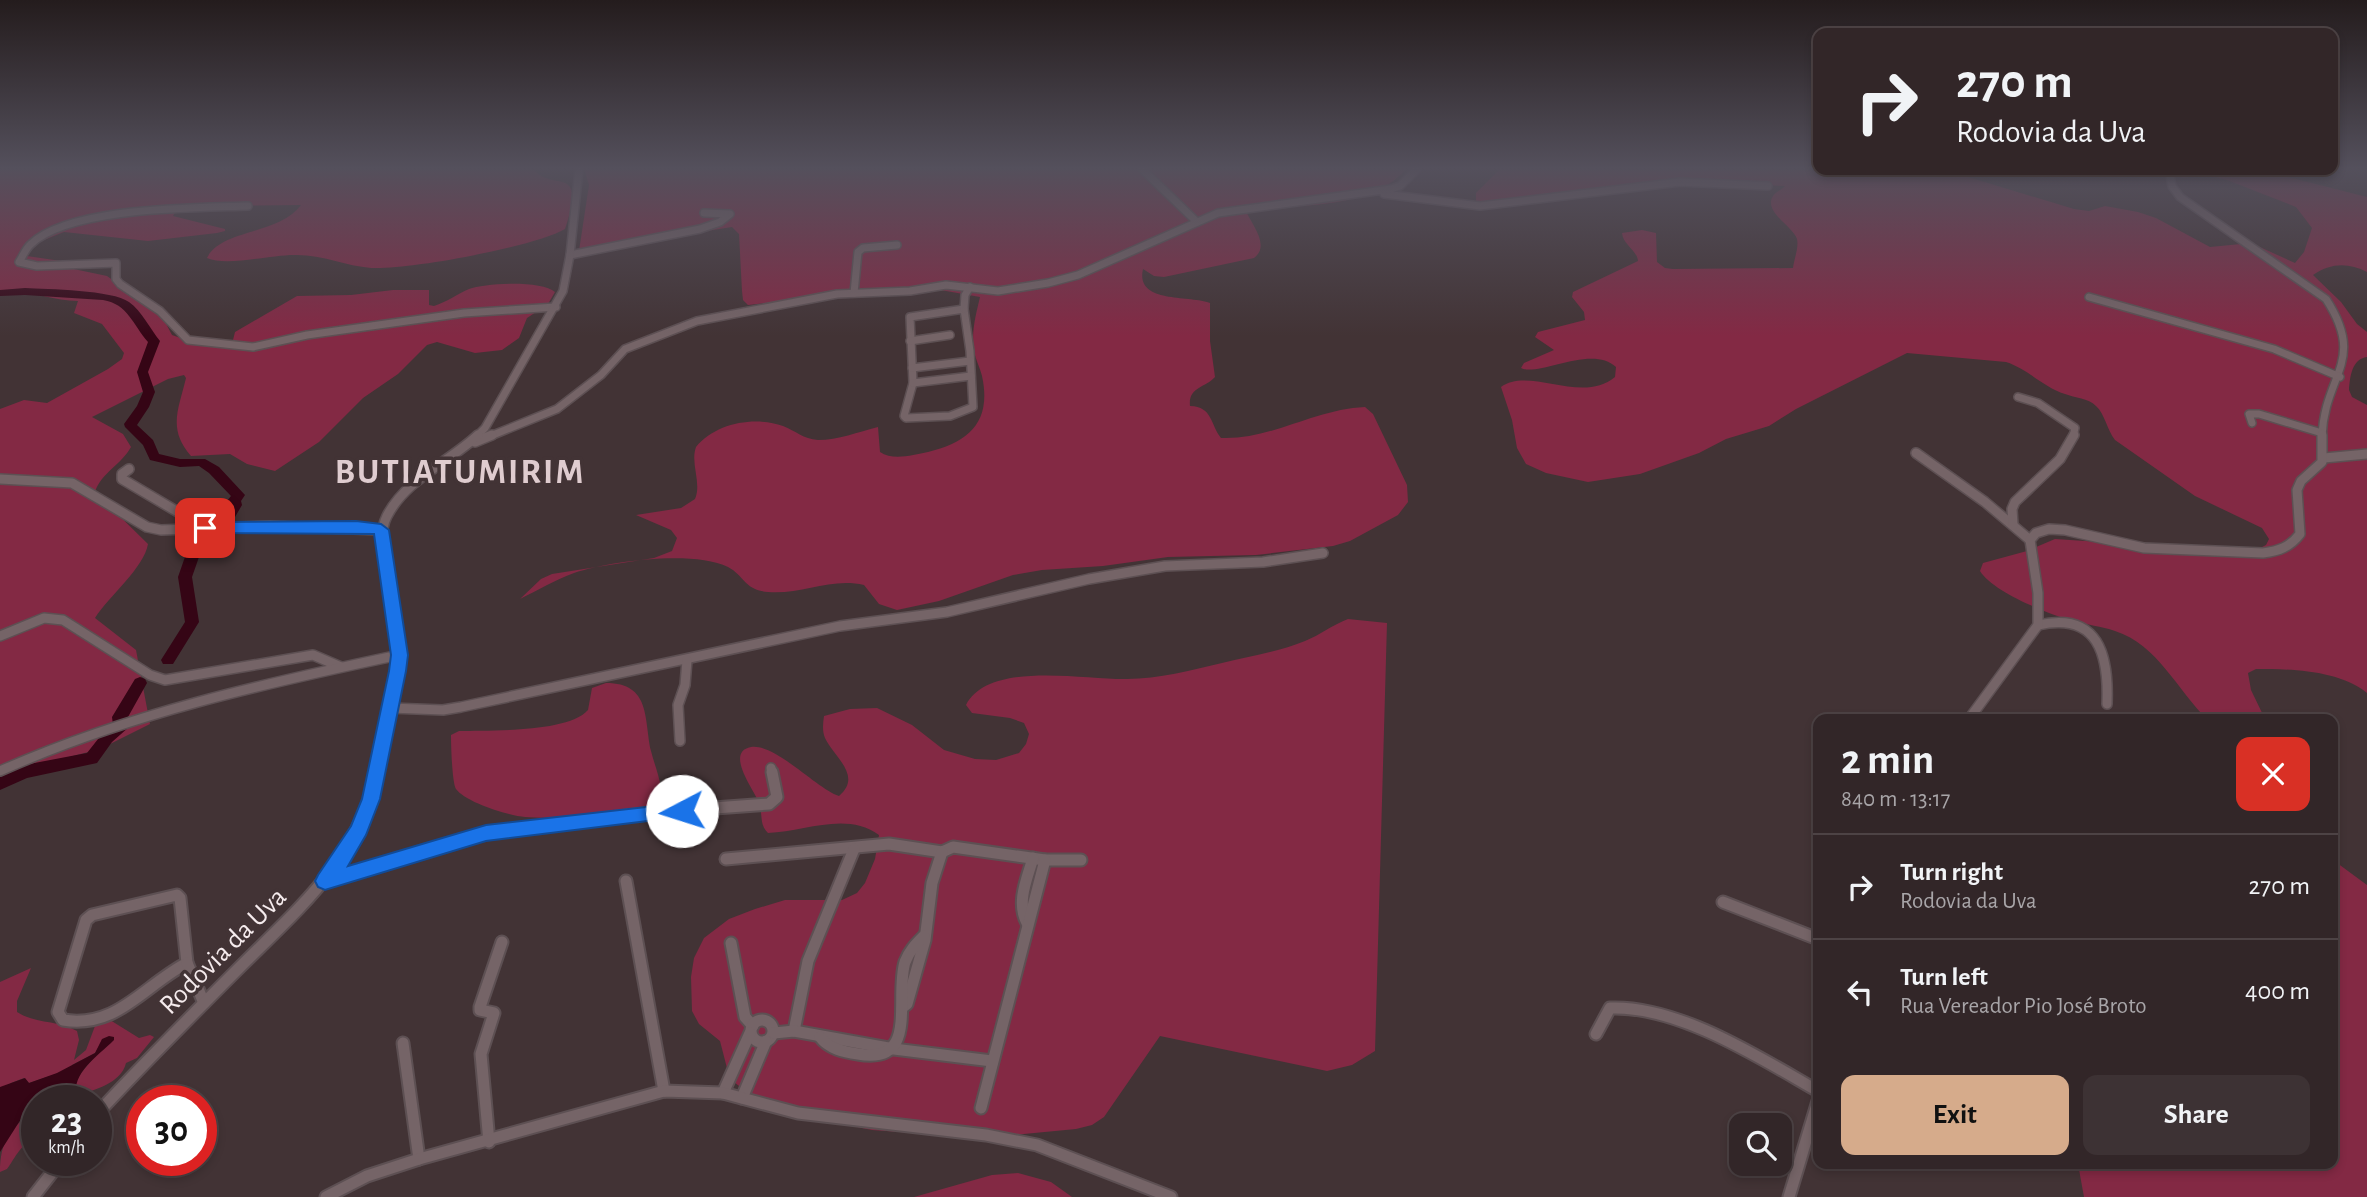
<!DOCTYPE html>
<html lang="en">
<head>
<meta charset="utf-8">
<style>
	:root { --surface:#322628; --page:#3d3234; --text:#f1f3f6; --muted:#a8a5a8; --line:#4d4345; --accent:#d6ab8b }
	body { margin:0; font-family:"Alegreya Sans",sans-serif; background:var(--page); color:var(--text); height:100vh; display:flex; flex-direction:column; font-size:26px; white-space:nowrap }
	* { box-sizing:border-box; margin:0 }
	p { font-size:23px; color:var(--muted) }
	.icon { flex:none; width:38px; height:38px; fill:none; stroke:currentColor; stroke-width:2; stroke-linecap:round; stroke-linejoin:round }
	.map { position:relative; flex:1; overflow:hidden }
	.side { position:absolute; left:1813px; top:714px; width:525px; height:455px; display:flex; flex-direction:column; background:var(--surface); border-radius:14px; box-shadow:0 4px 10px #0003,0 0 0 2px var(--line) }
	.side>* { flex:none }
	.top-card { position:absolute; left:1813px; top:28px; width:525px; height:147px; border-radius:14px; box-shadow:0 4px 10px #0003,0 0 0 2px var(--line); background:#322628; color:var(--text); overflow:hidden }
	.buttons { position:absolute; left:1729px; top:1113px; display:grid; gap:14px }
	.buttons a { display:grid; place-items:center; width:63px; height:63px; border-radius:14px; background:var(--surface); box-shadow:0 4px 10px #0003,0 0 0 2px var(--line); font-size:35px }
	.speed { position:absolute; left:21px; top:1085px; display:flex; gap:14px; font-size:35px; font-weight:700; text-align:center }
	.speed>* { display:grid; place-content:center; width:91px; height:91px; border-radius:50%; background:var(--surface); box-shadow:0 4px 10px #0003,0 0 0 2px var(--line); line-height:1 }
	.speed small { font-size:18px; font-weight:400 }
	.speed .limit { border:10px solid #d22; background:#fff; color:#111 }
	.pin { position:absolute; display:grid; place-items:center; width:60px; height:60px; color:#fff; margin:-30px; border-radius:14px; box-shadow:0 4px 10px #0006 }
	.me { position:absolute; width:77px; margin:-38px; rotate:265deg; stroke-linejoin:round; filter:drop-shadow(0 0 5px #0008) }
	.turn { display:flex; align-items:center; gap:24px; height:147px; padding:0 28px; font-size:32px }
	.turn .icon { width:91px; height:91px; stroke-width:2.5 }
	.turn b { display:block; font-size:49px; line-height:60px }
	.round { display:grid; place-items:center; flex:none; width:74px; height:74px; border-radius:14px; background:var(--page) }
	.summary { display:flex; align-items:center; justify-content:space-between; height:119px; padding:0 28px }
	h1 { font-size:42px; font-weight:700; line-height:52px }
	.primary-button { display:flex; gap:14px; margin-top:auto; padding:14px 28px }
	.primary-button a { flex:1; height:80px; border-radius:14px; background:var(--accent); color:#111; font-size:28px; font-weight:700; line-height:80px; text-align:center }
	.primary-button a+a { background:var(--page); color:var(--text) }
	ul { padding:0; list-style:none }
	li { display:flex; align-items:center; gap:21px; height:105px; padding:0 28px; border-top:2px solid var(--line) }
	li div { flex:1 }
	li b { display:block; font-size:26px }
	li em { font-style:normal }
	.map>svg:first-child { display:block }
	.green { fill:#832944 }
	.water { fill:#350515 }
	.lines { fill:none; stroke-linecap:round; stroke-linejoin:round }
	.river { fill:#350515; fill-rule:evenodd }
	.minor-far2-casing { stroke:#5d5053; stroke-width:10 }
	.minor-far1-casing { stroke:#5d5053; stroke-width:12 }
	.minor-casing { stroke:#5d5053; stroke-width:15 }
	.minor-far2 { stroke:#756467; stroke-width:7 }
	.minor-far1 { stroke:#756467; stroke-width:9 }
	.minor { stroke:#756467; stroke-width:11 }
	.route { fill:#1a73e8; stroke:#114b97; stroke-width:2 }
	.labels { text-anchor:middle; stroke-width:7; stroke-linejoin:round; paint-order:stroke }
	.street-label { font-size:28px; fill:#f5ebed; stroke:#423335 }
	.district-label { font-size:35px; font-weight:bold; letter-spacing:2px; fill:#dfcccf; stroke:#423335 }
</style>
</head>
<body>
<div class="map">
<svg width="2367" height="1197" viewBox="0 0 2367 1197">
	<rect width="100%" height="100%" fill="#423335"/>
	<!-- green -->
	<g class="green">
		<path d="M0 169H533C552 193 588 162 565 229 534 247 408 270 371 268 346 266 323 255 297 255 272 254 228 267 207 258 221 229 279 235 301 205L191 206 176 210 173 216 225 229V231L217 233 148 241 64 232 29 246 27 256 61 261 69 268 107 276 162 316 172 335 192 342 236 345 233 340 235 332 297 296 351 295 393 290H429V305L434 306C447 302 457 294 469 289 485 283 542 280 555 292L548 304 527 318 519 338 502 350 475 353 437 342 427 345 398 374 363 398 319 442 275 471 247 464 230 454 191 456C167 429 179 408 186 378L184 375 168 379 92 417 123 434 131 447C122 464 101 473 95 492L148 544C144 568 109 596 95 618L136 650 150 724 100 749 38 765 0 783V409L24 400 47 403 108 369 122 359 124 353 102 324 74 313 78 301C50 301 27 288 0 293Z"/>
		<path d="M584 169H1406C1372 210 1294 205 1245 209 1251 224 1271 245 1254 258L1164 277 1154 276 1143 269C1135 304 1189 295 1210 303V341L1215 377C1205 388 1188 387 1190 406 1213 407 1210 424 1221 438 1271 440 1315 409 1365 407L1373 414 1407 485 1408 502 1398 515 1350 541 1333 546 1256 555 1168 557 1103 566 1042 570 1013 575 939 601 897 610 879 604 864 585C831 577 801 595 768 592 744 590 745 576 728 567 693 550 610 561 574 573 555 580 538 590 520 599L541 579 552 574 654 558 672 551 677 538 671 530 636 515 681 508 695 499C702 483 690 464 696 447 716 423 754 416 783 426 796 431 803 439 818 440 838 440 858 432 878 427L880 452C893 461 913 455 928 452 969 442 992 422 982 376 980 367 975 359 974 350 971 332 976 314 980 297L918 286 748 305 743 300 742 291 739 234 732 227 579 251 589 185Z"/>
		<path d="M1500 169 1945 170 2074 209 2089 211 2105 206 2138 212 2156 218 2210 247 2251 243 2295 263 2304 252 2312 228 2296 207 2227 180 2207 175 2183 178 2155 170H2260L2367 197V272C2348 262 2330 263 2313 275L2341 302 2357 324 2367 332V357C2352 359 2350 376 2349 390L2352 397 2367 405V693C2338 670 2291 669 2256 669L2248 673 2251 690 2265 719H2207C2177 690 2158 645 2115 631 2101 626 2087 625 2073 621 2048 614 1993 592 1980 571L1983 563 2027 551 2055 539 2252 552 2266 545 2269 539 2262 528 2195 496 2115 440C2107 430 2105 414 2096 406 2088 398 2075 398 2065 394 2043 387 2028 369 2006 362L1907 353 1796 409 1769 426 1726 439 1699 453 1640 474 1588 482 1546 473 1526 464 1517 448 1512 420 1501 387C1529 366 1582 405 1615 377L1616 367C1592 344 1538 377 1521 368L1524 363 1554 350 1535 337 1538 332 1585 320 1584 312 1572 297 1573 292 1638 261C1637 250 1623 245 1622 233L1642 230 1656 233 1657 262 1665 268 1673 269 1793 268C1794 259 1799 248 1797 239 1793 226 1763 212 1773 196 1775 192 1783 189 1785 186L1676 182 1476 202V193Z"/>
		<path d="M1348 619 1387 623 1375 1051 1352 1065 1327 1071 1160 1036 1104 1117 1092 1125 1076 1129 984 1138 872 1130 798 1115 744 1090 734 1082 728 1072 720 1041 699 1024 692 1011 691 977 694 958 704 938 729 919 755 909 785 900H842L857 893 865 883 875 859 879 835C846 811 804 832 768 833 759 825 763 813 759 803 755 791 724 752 751 747 775 743 817 789 839 796 863 776 834 757 825 738 822 731 823 723 824 716L850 709 877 708 912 725 944 750 975 759 996 760 1019 753 1026 744 1029 734 1024 723 1010 718 972 713 966 705C989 660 1085 680 1127 679 1159 679 1191 670 1222 663 1250 656 1278 652 1305 641 1320 635 1332 625 1348 619Z"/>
		<path d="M606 683C651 683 644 719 651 751 654 763 659 775 661 788 659 795 656 801 649 805 629 817 551 819 525 817 509 816 465 802 456 789 452 783 451 744 451 735L459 731C489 730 568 733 588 710L592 688Z"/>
		<polygon points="2333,860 2367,885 2367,1197 2084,1197 2078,1164 2333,1164 2333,987 2335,976 2333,962"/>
		<path d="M31 968 17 1001V1012C35 1024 58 1020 77 1031L79 1040 74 1060 86 1050 95 1026 110 1020 139 1038 150 1035 154 1037 137 1058 126 1063C121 1084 94 1089 76 1097 72 1071 91 1069 99 1047L95 1053 72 1065 71 1069 29 1083 24 1078 11 1083 0 1092V982Z"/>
		<path d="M37 1111V1137C22 1142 15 1158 7 1169L0 1172C0 1142 10 1125 37 1111Z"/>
		<polygon points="1018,1173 1051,1182 1072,1197 914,1197 992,1175"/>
	</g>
	<!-- water -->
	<path class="water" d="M109 1036 114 1037V1040C97 1057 72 1072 76 1097L71 1101H37V1111L21 1119 0 1152V1087L25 1078 29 1083 57 1073 95 1053 102 1039Z"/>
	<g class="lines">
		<!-- river -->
		<g class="river">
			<path d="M25 288C47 289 113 290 129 302 142 311 150 329 160 341L148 372 155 392 149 407 137 425 153 440 159 454 180 459H205L219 467 245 495 241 501 242 505 221 541 199 557 192 577 199 622 173 664H163L161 660 185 622 178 577 186 554 211 535 228 505 227 501 231 496 209 473 199 466 180 467 150 460 143 445 125 427 124 424 137 406 143 392 137 372 148 342C133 325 128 304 103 300L25 295 0 296V290Z"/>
			<polygon points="140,677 145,679 147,683 128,717 129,727 112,742 97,763 27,778 0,790 0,776 24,765 87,753 102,734 113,725 112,717 135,679"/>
		</g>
		<defs>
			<g id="minor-far2">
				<polyline points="1142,169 1197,222"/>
				<path d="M2169 170 2172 186 2180 197 2326 299C2367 362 2324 374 2322 437"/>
				<polyline points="1384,194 1480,206 1680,182 1768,186"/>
				<path d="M248 206C195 208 70 207 31 244 26 248 23 256 19 262L37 266 116 263V279L120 284 160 311 188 340 253 347 307 335 464 313 556 307"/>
				<polyline points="570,255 700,229 720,222 730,214 704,213"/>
				<polyline points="854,293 858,252 863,248 897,245"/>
				<polyline points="2089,297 2274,349 2340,377"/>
				<polygon points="964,309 970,351 973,407 950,416 906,418 904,416 913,383 910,317"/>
				<polyline points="964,309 965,295 970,287"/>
				<polyline points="910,341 950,335"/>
				<polyline points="912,368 970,361"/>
				<polyline points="913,383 971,376"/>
				<polyline points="2018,397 2038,403 2075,428 2073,437"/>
				<polyline points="2252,423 2249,414 2259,414 2322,433"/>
				<polyline points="476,437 485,428 563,291 570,255 579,169"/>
				<polyline points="488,437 557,409 601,375 625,349 697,321 837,294 910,291 946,285 998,291 1048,283 1078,275 1218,213 1391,189 1400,186 1417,169"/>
			</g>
			<g id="minor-far1">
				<polyline points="475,442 492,435"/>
				<polyline points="1916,453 1985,502 2030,540"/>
				<polyline points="2324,458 2367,454"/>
				<polyline points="129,469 122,474 122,479 205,528"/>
				<polyline points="0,479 72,483 147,527 161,530 270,526 381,530"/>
				<polyline points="2013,525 2012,509 2015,502 2060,459 2074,435"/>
				<path d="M2038 625C2099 611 2109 656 2107 704"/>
				<polyline points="0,636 44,618 63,620 150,675 165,680 313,655 341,667"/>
				<polyline points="390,708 443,710 461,707 840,626 947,612 1089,579 1165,566 1263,562 1323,553"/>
				<path d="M1969 719 2038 625V593L2030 540 2036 533 2049 529 2065 530 2144 548 2263 553C2279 551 2290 547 2300 534L2297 490 2301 481 2322 462V435"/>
				<polyline points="680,741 678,705 685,685 687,660"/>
				<polyline points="771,768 772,773"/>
				<path d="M0 771C128 714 262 684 399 655"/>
				<path d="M376 773C386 727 402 679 397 631 393 602 373 542 387 516 406 479 448 463 478 435"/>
			</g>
			<g id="minor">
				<polyline points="726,859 889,844 942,852 953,847 1045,860 1081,860"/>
				<polyline points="327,881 486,833 660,812 769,804 777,797 772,772"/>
				<polyline points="626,881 664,1091"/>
				<path d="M177 895 180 898 187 963C143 986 117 1029 63 1020L58 1012 86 920 92 915Z"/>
				<polyline points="1723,902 1818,939"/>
				<path d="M1027 923C1016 902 1027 879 1033 858"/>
				<polyline points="731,943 745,1017 753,1026"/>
				<polyline points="187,963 204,1003"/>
				<polyline points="902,1008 907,1004 925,940 932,883 942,852"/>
				<circle cx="762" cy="1031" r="11"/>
				<polyline points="794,1031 808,961 854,849"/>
				<polyline points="774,1033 794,1031 894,1049 992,1061"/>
				<path d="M1596 1034 1610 1008C1678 1005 1760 1058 1818 1091"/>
				<path d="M820 1037C829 1049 844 1052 858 1054 920 1065 894 998 905 962 909 951 916 944 924 936"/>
				<polyline points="403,1043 419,1159"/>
				<polyline points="723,1093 750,1033"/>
				<polyline points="742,1098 766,1041"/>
				<polyline points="981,1108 1045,860"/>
				<path d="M96 1115C142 1065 190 1017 238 969 299 908 358 860 377 772"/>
				<polyline points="489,1142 481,1054 494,1013 480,1010 480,1007 502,942"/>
				<polyline points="33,1197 62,1160"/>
				<polyline points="326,1197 367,1176 419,1159 664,1091 723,1093 798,1113 986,1135 1037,1145 1171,1197"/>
				<polyline points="1789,1197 1818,1101"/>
			</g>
		</defs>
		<!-- minor-far2 casing -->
		<use href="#minor-far2" class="minor-far2-casing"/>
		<!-- minor-far1 casing -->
		<use href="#minor-far1" class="minor-far1-casing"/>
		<!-- minor casing -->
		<use href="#minor" class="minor-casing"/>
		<!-- minor-far2 -->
		<use href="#minor-far2" class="minor-far2"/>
		<!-- minor-far1 -->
		<use href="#minor-far1" class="minor-far1"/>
		<!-- minor -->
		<use href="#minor" class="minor"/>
	</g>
	<!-- sky -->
	<linearGradient id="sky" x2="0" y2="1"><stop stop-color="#241c1d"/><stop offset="0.5" stop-color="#54505c"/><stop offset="1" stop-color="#54505c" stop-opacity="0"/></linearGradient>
	<rect width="2367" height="336" fill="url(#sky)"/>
	<!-- route -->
	<polygon class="route" points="356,521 381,524 389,530 408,655 406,671 380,799 366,835 348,866 486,825 682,803 688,805 691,811 688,816 486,841 325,890 318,887 315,881 318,875 351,826 362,799 389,671 391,655 374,534 205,533 198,528 205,522"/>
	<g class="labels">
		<!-- street labels -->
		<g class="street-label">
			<text transform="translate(222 950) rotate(-45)" y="10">Rodovia da Uva</text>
		</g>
		<!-- district labels -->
		<g class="district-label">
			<text x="460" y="483">BUTIATUMIRIM</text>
		</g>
	</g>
</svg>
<div class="buttons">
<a><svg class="icon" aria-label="search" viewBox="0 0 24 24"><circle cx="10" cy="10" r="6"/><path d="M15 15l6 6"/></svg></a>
</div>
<div class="speed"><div>23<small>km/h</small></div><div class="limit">30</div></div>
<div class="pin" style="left:205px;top:528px;background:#d93025"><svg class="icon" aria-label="arrive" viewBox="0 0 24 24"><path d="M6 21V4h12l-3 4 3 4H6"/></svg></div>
<svg class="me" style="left:682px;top:811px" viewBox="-20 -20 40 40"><circle r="19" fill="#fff"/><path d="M0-13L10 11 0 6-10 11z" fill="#1a73e8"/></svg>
<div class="top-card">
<div class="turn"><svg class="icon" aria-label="right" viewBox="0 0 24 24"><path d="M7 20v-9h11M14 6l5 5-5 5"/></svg><div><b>270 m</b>Rodovia da Uva</div></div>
</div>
<section class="side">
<div class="summary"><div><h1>2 min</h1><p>840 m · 13:17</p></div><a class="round" style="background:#d93025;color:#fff"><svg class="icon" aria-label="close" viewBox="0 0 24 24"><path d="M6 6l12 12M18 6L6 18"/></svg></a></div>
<ul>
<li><svg class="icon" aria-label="right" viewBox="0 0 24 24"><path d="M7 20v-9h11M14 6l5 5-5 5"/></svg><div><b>Turn right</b><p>Rodovia da Uva</p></div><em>270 m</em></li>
<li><svg class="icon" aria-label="left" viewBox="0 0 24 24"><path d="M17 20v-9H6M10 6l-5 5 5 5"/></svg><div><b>Turn left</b><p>Rua Vereador Pio José Broto</p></div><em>400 m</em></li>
</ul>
<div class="primary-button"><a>Exit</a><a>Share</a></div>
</section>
</div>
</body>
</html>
